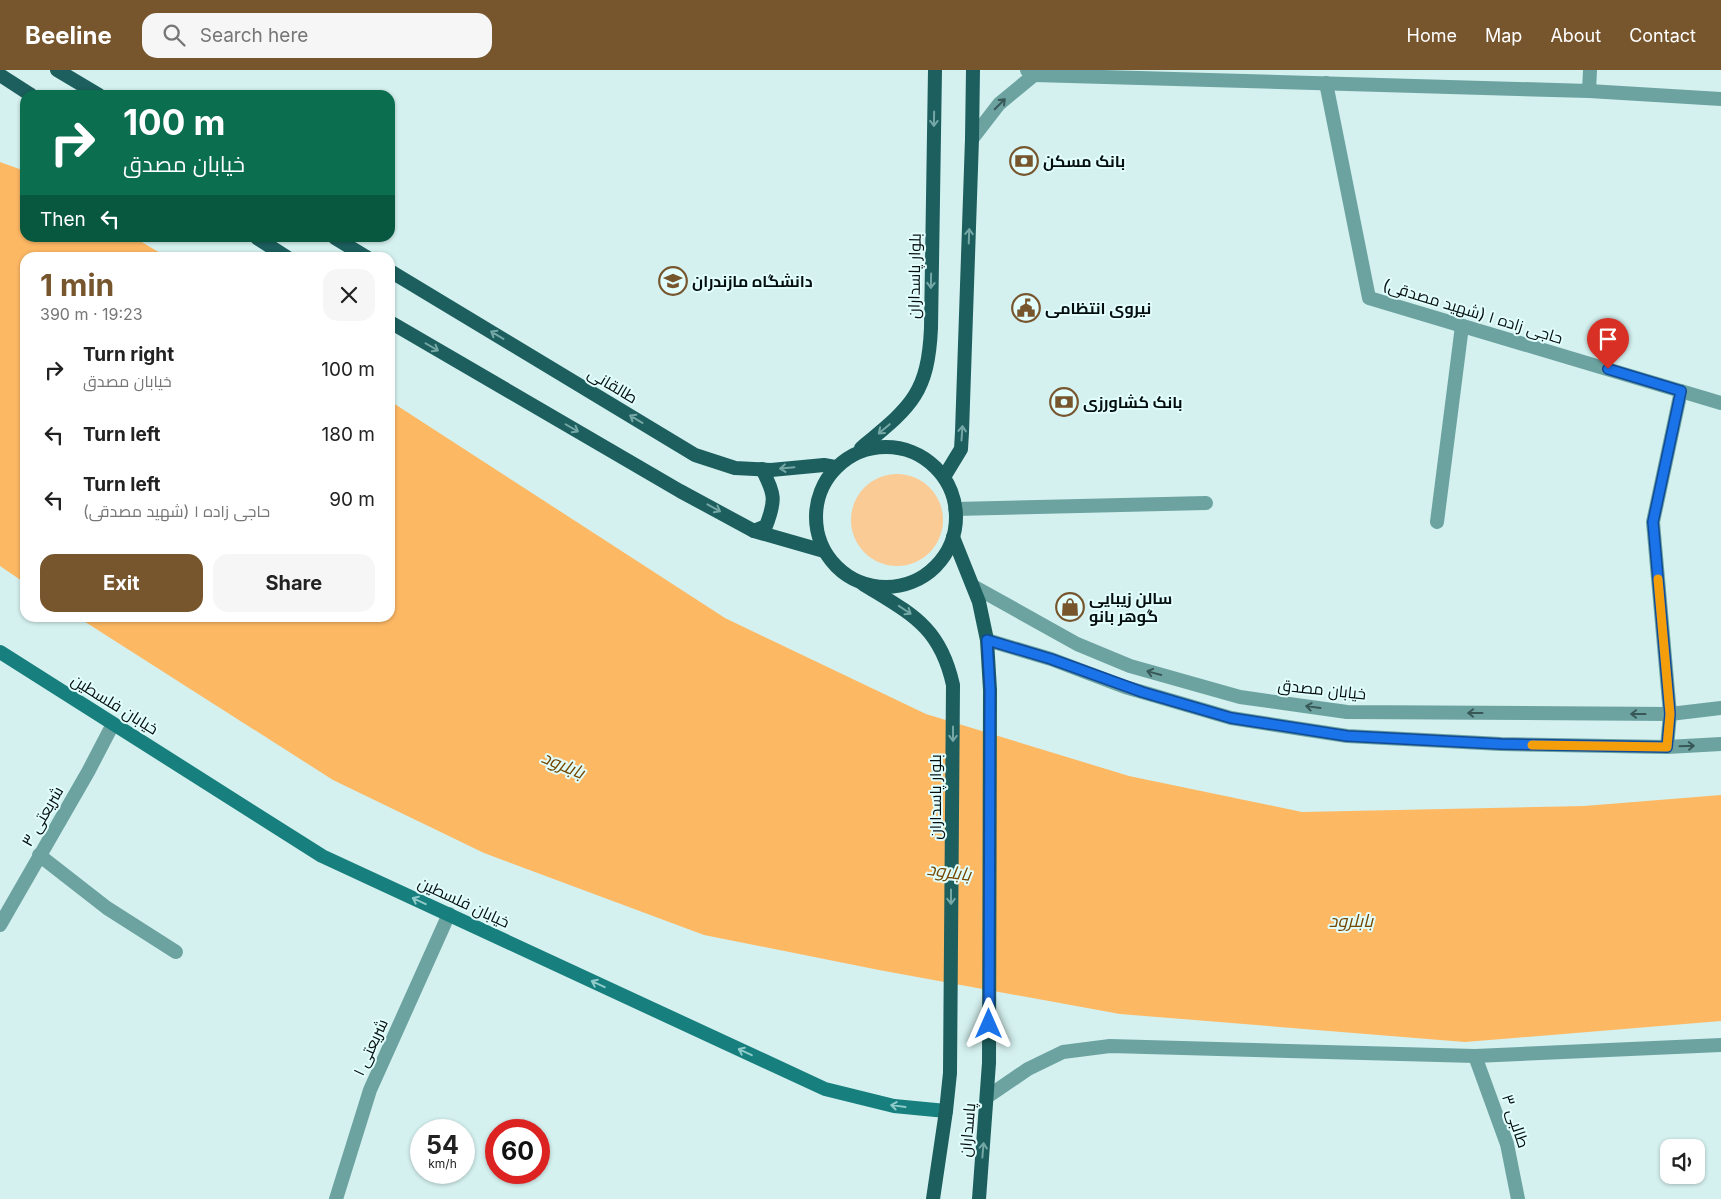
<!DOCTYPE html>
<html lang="en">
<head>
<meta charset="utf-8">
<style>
	:root { --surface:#fff; --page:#f6f6f6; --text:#222; --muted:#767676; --accent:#77552d }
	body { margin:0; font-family:Inter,Cairo,sans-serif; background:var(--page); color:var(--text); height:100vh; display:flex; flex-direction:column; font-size:19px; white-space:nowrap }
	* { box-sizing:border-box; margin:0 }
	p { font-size:16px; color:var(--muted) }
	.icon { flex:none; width:28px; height:28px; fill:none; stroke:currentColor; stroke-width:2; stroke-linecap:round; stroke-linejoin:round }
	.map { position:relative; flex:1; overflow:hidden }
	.drawer { position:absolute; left:20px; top:182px; width:375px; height:370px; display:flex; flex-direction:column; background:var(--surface); border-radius:15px; box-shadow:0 1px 4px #0004 }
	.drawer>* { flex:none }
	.top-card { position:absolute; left:20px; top:20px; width:375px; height:152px; border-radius:15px; box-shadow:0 1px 4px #0004; background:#0b6e4f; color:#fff; overflow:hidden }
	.buttons { position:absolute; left:1660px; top:1069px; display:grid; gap:10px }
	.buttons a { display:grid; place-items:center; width:45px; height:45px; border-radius:10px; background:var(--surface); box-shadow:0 1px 4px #0004; font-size:25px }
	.speed { position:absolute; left:410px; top:1049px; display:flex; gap:10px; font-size:25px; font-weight:700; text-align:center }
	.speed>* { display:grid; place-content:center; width:65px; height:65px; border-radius:50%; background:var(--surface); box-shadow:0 1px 4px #0004; line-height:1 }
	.speed small { font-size:12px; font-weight:400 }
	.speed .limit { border:8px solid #d22; background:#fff; color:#111 }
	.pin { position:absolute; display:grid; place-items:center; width:42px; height:42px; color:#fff; margin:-51px -21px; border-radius:50% 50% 50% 0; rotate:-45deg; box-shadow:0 0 5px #0007 }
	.pin .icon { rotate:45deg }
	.me { position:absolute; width:55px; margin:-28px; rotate:0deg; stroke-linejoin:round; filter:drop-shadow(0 0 4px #0008) }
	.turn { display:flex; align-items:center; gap:18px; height:105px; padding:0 20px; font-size:22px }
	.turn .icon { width:65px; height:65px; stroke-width:2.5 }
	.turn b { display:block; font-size:35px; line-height:42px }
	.then { display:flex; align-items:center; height:48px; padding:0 20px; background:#0003; gap:10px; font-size:19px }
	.round { display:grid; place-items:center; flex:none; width:52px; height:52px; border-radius:15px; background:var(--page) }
	.summary { display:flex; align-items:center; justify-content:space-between; height:85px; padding:0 20px }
	h1 { font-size:30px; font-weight:700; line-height:38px; color:var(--accent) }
	.cta { display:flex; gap:10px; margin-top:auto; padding:10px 20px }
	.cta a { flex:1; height:58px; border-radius:15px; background:var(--accent); color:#fff; font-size:20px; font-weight:700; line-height:58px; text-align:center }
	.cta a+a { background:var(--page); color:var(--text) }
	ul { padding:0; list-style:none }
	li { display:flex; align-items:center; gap:15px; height:65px; padding:0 20px }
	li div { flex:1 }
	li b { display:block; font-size:19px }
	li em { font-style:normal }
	header { display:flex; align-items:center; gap:30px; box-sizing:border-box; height:70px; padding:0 25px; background:var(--accent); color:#fff }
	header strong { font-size:24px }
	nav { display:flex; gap:28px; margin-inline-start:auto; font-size:18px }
	.search { width:350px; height:45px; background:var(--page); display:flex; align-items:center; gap:12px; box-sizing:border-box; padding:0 18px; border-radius:15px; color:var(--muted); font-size:19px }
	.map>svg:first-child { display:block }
	.green { fill:#facb95 }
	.water { fill:#fdb864 }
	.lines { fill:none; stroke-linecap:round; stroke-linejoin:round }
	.minor { stroke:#6ca3a1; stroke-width:14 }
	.tertiary { stroke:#6ca3a1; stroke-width:14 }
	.secondary { stroke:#177f7d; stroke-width:14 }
	.primary { stroke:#1c5f5e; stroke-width:14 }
	.oneway { stroke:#385858 }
	.oneway2 { stroke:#75a7a6 }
	.oneway3 { stroke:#90cbca }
	.route-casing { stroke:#114b97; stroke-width:12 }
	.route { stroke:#1a73e8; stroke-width:9 }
	.slow { stroke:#f59e0b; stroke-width:9 }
	.labels { text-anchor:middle; stroke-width:4; stroke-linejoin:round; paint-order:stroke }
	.poi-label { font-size:16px; font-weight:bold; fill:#050e0e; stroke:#e1fefd; text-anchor:start }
	.street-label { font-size:16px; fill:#050e0e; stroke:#e1fefd }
	.water-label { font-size:18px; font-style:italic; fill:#734700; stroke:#e1fefd }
</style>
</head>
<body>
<header>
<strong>Beeline</strong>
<div class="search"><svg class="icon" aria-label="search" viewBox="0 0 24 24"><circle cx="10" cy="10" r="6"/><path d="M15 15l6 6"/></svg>Search here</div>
<nav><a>Home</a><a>Map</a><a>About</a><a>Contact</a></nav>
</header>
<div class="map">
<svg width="1721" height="1129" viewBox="0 0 1721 1129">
	<rect width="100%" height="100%" fill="#d4f1ef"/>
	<!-- green -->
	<circle class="green" cx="897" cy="450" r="46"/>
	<!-- water -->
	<g class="water">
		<polygon points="0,92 25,101 25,168 135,168 167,187 25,188 25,513 0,496"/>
		<polygon points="390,331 725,548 926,644 1129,706 1302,742 1584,736 1721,725 1721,951 1465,972 1120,944 879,900 704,865 484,783 333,710 79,548 390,548"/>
	</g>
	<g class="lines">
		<!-- minor -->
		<g class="minor">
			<polyline points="1027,0 1034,5 1589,21 1721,29"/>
			<polyline points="1326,13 1369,228 1721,333"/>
			<polyline points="1589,21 1590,0"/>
			<polyline points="972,69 999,34 1034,5"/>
			<polyline points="955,439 1206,433"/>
			<polyline points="1437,452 1462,256"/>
			<polyline points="1667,677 1670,644 1653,452 1681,321"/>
			<polyline points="39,785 107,838 176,882"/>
			<polyline points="0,855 88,702 113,654"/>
			<polyline points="1475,986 1507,1074 1518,1129"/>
			<polyline points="336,1129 370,1020 449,844"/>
		</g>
		<!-- tertiary -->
		<g class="tertiary">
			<polyline points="973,516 1077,574 1130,596 1240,627 1347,642 1670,644 1721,638"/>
			<polyline points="987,570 1051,589 1125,617 1231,648 1347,666 1501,674 1667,677 1721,674"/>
			<polyline points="987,1027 1028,999 1063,982 1110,976 1475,986 1721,975"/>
		</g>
		<!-- secondary -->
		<polyline class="secondary" points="0,582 322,786 825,1019 894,1036 946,1041"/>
		<!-- primary -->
		<g class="primary">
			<polyline points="57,0 99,25"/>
			<polyline points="0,5 31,25"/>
			<polyline points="257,168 288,188"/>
			<polyline points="335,168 368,188"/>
			<polyline points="390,201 695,385 735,398 771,400 824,395 835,397"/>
			<polyline points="390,252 680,421 754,461 824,481"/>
			<circle cx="886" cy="447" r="70"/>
			<path d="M861 378C910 337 928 325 931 258L935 0"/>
			<polyline points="944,407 961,379 962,362 972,69 973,0"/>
			<path d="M754 461 766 456C776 430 775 424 762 399"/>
			<polyline points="953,467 979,532 987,570 990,620 989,993 979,1129"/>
			<path d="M863 514C911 544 940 556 953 615L950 1003 946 1041 933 1129"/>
		</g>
	</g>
	<!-- one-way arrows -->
	<defs><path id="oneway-shaft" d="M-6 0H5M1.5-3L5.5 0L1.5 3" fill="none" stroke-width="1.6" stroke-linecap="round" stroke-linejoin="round" transform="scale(1.25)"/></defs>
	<g class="oneway">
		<use href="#oneway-shaft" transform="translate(1000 34) rotate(-45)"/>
		<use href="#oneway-shaft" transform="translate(1154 603) rotate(-165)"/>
		<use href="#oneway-shaft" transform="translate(1313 637) rotate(-172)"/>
		<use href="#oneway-shaft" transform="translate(1475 643) rotate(-180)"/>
		<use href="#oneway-shaft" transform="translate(1638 644) rotate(-180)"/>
		<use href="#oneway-shaft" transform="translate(1687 676) rotate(-2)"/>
	</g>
	<g class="oneway2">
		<use href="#oneway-shaft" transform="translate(934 49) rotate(91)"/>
		<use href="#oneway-shaft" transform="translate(969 166) rotate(-88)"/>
		<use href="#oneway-shaft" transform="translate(931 211) rotate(91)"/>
		<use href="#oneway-shaft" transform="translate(497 265) rotate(-149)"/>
		<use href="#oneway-shaft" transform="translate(432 277) rotate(30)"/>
		<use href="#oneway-shaft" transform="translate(636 349) rotate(-149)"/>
		<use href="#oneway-shaft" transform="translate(572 358) rotate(30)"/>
		<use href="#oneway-shaft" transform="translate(884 359) rotate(140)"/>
		<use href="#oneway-shaft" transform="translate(962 363) rotate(-86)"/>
		<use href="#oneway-shaft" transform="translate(787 398) rotate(175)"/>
		<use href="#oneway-shaft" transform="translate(714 438) rotate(29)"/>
		<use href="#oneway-shaft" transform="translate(905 540) rotate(34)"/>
		<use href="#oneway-shaft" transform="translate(953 664) rotate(90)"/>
		<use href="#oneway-shaft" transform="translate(951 827) rotate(90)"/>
		<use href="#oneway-shaft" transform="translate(983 1080) rotate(-85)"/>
	</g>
	<g class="oneway3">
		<use href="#oneway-shaft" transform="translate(419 831) rotate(-155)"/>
		<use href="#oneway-shaft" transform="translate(598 914) rotate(-155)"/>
		<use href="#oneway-shaft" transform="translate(745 982) rotate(-155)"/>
		<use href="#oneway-shaft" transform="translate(898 1036) rotate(-172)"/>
	</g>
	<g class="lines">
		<defs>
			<polyline id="route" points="989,954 990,620 987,570 1051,589 1142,622 1231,648 1347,666 1501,674 1667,677 1670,644 1653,452 1681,321 1608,299"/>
		</defs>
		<!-- route casing -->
		<use href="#route" class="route-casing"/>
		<!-- route -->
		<use href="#route" class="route"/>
		<!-- slow -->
		<polyline class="slow" points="1532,675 1667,677 1670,644 1658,509"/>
	</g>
	<!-- icons -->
	<defs>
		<symbol id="bank-ring" viewBox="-11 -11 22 22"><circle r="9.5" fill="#e1fefd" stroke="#77552d" stroke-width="1.5"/><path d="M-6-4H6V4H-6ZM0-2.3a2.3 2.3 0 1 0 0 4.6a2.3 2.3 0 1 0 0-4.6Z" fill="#77552d"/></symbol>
		<symbol id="university-ring" viewBox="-11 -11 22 22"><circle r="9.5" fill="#e1fefd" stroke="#77552d" stroke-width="1.5"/><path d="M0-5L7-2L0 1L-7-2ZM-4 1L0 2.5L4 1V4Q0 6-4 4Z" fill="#77552d"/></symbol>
		<symbol id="civic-ring" viewBox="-11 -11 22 22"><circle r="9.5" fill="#e1fefd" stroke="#77552d" stroke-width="1.5"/><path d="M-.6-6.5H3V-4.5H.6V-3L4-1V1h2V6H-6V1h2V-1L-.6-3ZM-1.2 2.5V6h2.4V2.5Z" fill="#77552d"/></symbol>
		<symbol id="shop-ring" viewBox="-11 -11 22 22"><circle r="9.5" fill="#e1fefd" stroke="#77552d" stroke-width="1.5"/><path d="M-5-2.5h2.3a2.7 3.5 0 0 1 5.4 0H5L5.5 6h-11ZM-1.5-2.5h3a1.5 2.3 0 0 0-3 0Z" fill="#77552d"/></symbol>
	</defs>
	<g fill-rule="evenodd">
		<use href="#bank-ring" x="1008" y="75" width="32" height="32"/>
		<use href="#university-ring" x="657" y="195" width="32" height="32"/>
		<use href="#civic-ring" x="1010" y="222" width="32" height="32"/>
		<use href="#bank-ring" x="1048" y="316" width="32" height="32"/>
		<use href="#shop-ring" x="1054" y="521" width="32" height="32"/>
	</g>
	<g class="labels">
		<!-- poi labels -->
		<g class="poi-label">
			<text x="1043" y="97">بانک مسکن</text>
			<text x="692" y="217">دانشگاه مازندران</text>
			<text x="1045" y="244">نیروی انتظامی</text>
			<text x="1083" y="338">بانک کشاورزی</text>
			<text x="1089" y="534">سالن زیبایی<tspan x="1089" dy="18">گوهر بانو</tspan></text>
		</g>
		<!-- street labels -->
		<g class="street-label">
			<text transform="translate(914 206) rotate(-89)" y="6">بلوار پاسداران</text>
			<text transform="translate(1473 241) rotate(17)" y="6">حاجی زاده ۱ (شهید مصدقی)</text>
			<text transform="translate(613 315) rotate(31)" y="6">طالقانی</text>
			<text transform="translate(1322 619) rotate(6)" y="6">خیابان مصدق</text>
			<text transform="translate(115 634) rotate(32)" y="6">خیابان فلسطین</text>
			<text transform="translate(935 727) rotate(-90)" y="6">بلوار پاسداران</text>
			<text transform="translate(42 746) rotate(-60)" y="6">شریعتی ۳</text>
			<text transform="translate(464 832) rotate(25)" y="6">خیابان فلسطین</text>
			<text transform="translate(370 977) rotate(-65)" y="6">شریعتی ۱</text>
			<text transform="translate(1516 1051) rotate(72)" y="6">طالبی ۳</text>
			<text transform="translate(967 1060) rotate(-85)" y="6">پاسداران</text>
		</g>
		<!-- water labels -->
		<g class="water-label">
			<text transform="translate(563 695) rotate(23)" y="6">بابلرود</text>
			<text transform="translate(949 802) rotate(8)" y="6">بابلرود</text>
			<text x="1351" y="857">بابلرود</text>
		</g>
	</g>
</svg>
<div class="buttons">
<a><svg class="icon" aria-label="sound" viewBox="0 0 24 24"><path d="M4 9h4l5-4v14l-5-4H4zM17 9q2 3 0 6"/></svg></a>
</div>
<div class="speed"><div>54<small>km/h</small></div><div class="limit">60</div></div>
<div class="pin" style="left:1608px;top:299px;background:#d93025"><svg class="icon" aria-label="arrive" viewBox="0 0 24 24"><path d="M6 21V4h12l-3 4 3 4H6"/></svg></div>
<svg class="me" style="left:989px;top:954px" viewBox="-20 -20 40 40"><path d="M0-17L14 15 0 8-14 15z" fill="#1a73e8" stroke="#fff" stroke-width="4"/></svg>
<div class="top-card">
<div class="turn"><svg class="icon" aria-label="right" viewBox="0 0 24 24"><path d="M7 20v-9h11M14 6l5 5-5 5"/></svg><div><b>100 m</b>خیابان مصدق</div></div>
<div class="then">Then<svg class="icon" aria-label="left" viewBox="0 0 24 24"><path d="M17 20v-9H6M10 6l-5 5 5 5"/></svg></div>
</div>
<section class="drawer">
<div class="summary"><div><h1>1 min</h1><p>390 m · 19:23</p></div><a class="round"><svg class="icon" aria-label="close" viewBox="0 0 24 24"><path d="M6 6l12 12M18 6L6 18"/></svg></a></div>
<ul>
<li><svg class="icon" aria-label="right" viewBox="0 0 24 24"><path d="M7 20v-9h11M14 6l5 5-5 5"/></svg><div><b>Turn right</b><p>خیابان مصدق</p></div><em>100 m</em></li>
<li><svg class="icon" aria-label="left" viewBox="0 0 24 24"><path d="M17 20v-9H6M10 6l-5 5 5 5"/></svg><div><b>Turn left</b></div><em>180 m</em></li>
<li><svg class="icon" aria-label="left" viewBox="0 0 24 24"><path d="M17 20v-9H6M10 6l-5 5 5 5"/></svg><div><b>Turn left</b><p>حاجی زاده ۱ (شهید مصدقی)</p></div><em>90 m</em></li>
</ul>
<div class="cta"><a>Exit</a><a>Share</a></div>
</section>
</div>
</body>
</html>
